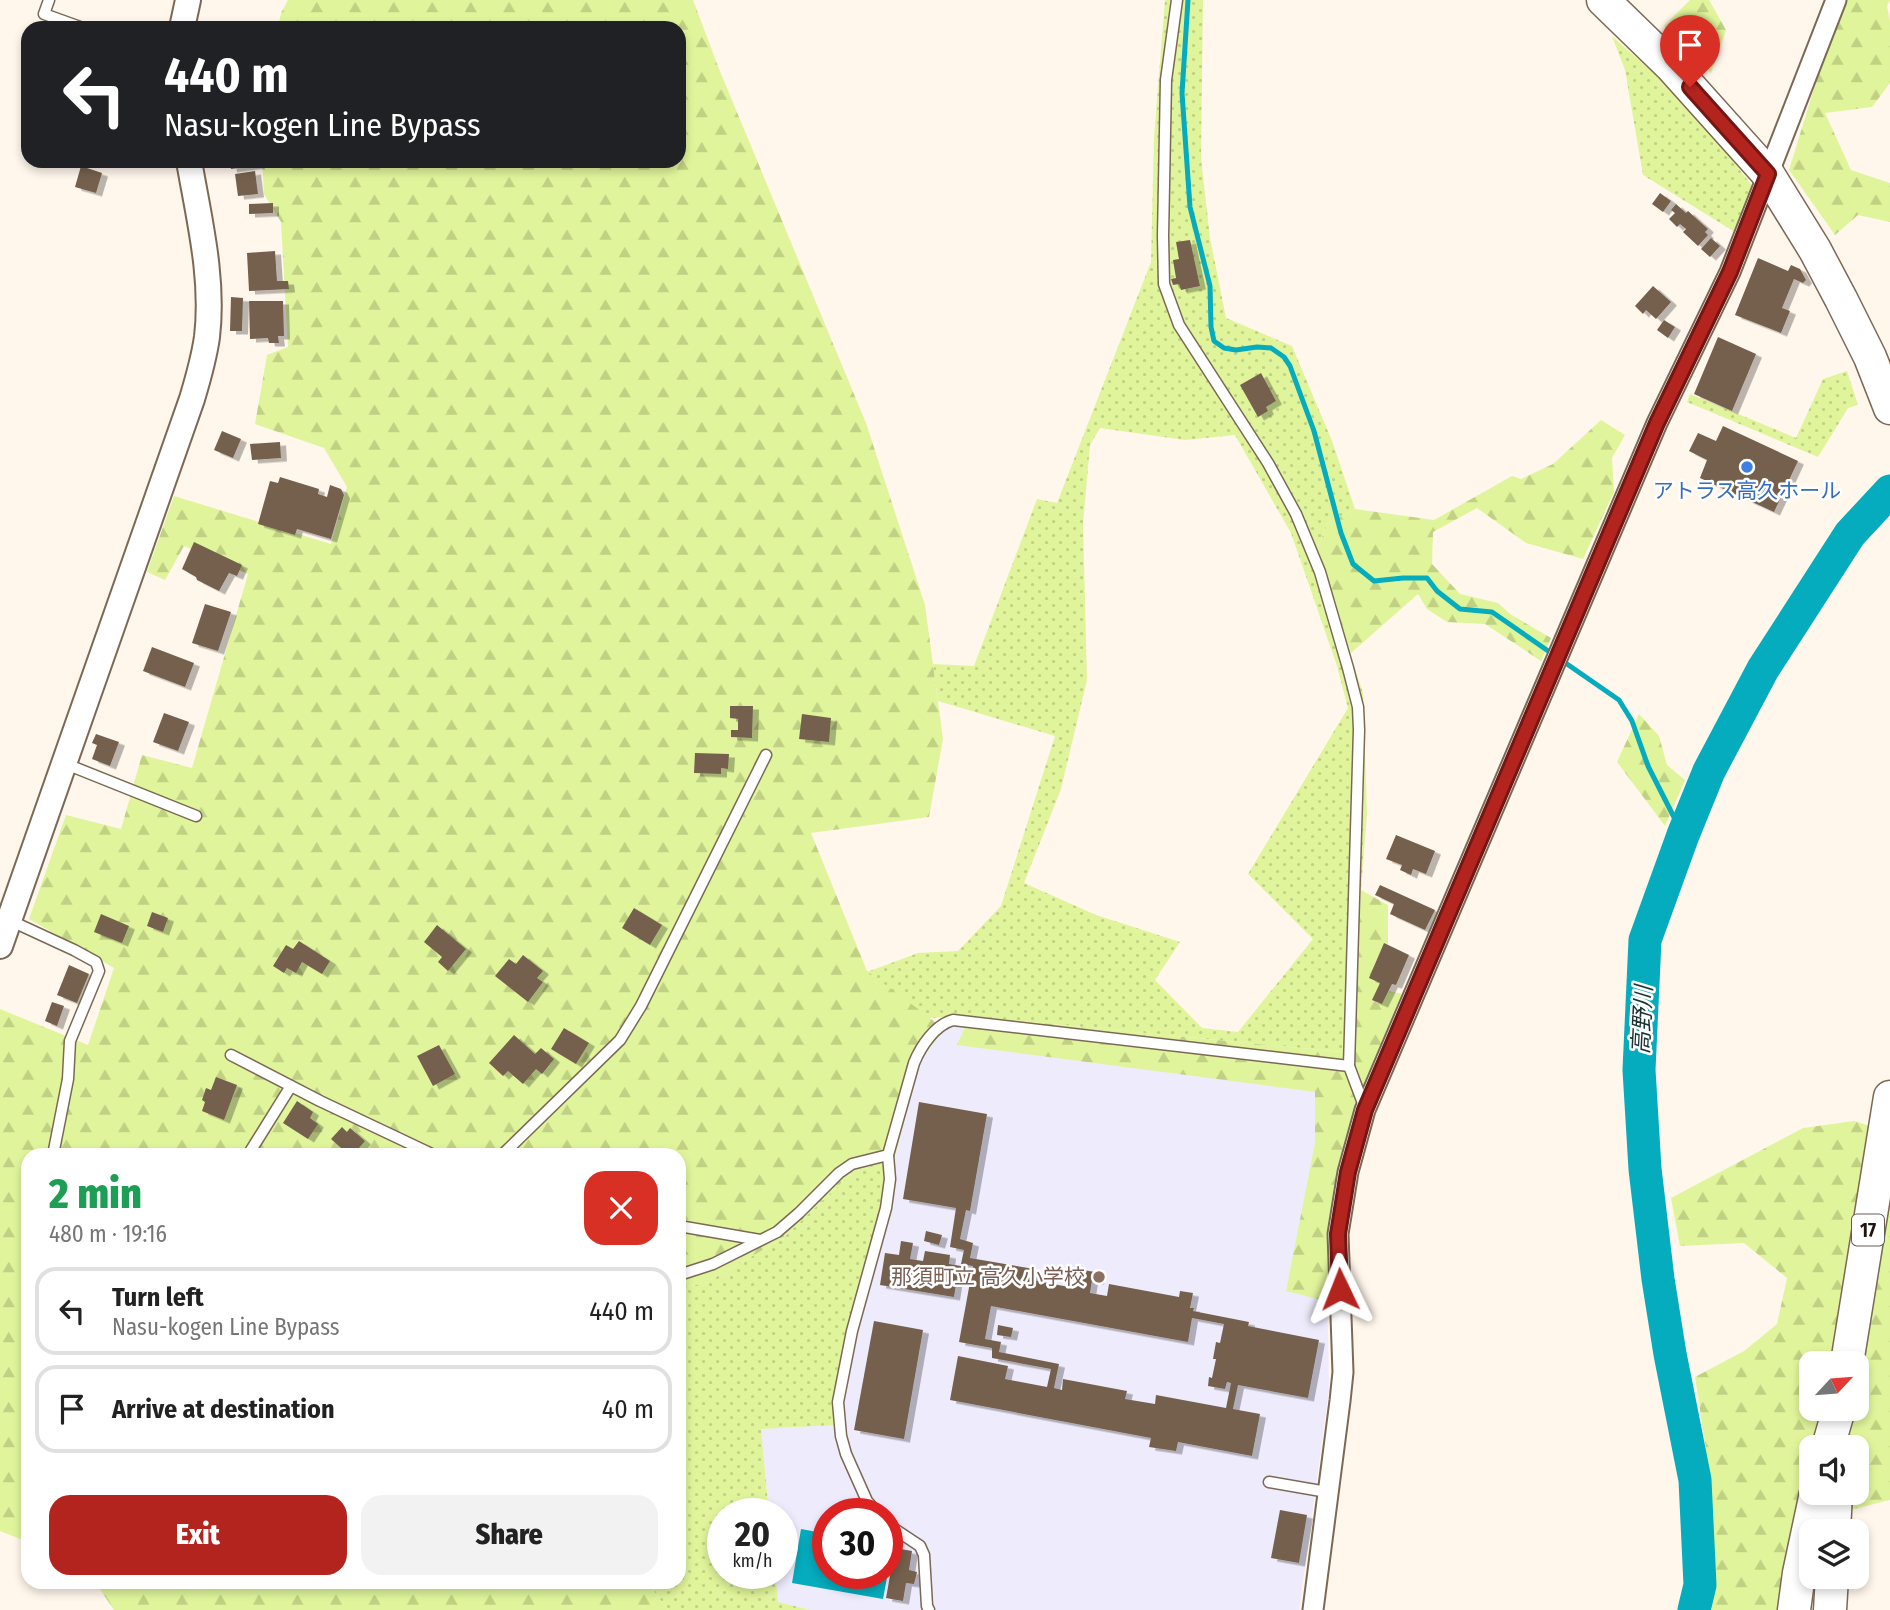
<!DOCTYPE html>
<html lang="en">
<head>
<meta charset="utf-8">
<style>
	:root { --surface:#fff; --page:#f2f2f2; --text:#222; --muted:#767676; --line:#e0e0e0; --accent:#b3241f }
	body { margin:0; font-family:"Fira Sans Condensed","Noto Sans JP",sans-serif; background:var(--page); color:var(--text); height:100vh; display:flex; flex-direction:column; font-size:26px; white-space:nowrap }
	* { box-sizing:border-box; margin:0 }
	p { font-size:23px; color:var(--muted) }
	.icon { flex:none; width:38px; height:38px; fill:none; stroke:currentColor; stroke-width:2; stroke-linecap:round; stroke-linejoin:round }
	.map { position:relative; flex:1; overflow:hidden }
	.drawer { position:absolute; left:21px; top:1148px; width:665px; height:441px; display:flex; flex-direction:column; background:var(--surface); border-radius:21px; box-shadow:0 4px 10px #0003 }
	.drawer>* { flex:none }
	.top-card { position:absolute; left:21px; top:21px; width:665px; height:147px; border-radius:21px; box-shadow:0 4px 10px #0003; background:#202124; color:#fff; overflow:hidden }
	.needle { width:46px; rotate:64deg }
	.buttons { position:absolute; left:1799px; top:1351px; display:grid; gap:14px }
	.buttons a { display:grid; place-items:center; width:70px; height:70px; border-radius:14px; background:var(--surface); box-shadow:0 4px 10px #0003; font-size:35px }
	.speed { position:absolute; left:707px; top:1498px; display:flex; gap:14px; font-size:35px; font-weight:700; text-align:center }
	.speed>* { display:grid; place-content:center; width:91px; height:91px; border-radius:50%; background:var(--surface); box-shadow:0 4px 10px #0003; line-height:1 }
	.speed small { font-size:18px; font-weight:400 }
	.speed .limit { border:10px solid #d22; background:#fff; color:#111 }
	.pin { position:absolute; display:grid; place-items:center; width:60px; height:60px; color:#fff; margin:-72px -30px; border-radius:50% 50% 50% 0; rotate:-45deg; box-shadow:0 0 7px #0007 }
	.pin .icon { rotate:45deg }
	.me { position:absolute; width:77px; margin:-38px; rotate:358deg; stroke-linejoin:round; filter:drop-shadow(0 0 5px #0008) }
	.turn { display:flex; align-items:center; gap:24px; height:147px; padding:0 28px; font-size:32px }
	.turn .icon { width:91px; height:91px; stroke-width:2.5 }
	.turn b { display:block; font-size:49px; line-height:60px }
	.round { display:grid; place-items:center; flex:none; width:74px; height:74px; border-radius:21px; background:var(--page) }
	.overview { display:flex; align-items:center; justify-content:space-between; height:119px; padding:0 28px }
	h1 { font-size:42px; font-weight:800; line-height:52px; color:#1e9e55 }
	.primary-button { display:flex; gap:14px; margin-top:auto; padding:14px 28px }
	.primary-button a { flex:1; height:80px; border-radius:21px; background:var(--accent); color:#fff; font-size:28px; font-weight:800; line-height:80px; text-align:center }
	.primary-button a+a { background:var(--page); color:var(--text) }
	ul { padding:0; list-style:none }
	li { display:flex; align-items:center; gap:21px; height:88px; margin:0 14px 10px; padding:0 14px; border:4px solid var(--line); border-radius:21px }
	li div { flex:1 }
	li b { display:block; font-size:26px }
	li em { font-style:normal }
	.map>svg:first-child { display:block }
	.education { fill:#eeebfc; fill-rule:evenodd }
	.grass { fill:url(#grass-dots); fill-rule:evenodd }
	.forest { fill:url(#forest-firs); fill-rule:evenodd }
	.water { fill:#05acbd }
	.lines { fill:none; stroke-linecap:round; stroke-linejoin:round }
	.stream { stroke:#05acbd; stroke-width:5 }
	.river { stroke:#05acbd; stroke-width:33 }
	.building { fill:#74614d; fill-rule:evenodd; filter:url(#shadow) }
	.service-casing { stroke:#7c6955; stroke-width:13 }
	.minor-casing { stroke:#7c6955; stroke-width:23 }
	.tertiary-casing { stroke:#7c6955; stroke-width:28 }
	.primary-casing { stroke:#7c6955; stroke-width:35 }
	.service { stroke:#fff; stroke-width:10 }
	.minor { stroke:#fff; stroke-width:19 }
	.tertiary { stroke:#fff; stroke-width:24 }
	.primary { stroke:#fff; stroke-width:32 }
	.route-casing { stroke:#741714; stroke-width:18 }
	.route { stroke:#b3241f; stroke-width:12 }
	.shop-dot { fill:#3f7fe0; stroke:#fff; stroke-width:2.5 }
	.education-dot { fill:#8d6e63; stroke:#fff; stroke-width:2.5 }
	.labels { text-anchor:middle; stroke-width:5; stroke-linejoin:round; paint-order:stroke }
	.shield { fill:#fff; stroke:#625c56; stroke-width:2 }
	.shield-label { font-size:19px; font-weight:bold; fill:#1e160e }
	.shop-label { font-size:21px; fill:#366cbe; stroke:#fff }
	.education-label { font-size:21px; fill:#785e54; stroke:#fff; text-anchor:end }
	.water-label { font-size:23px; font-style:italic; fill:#1c3336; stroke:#fff }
</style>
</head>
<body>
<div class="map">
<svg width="1890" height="1610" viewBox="0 0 1890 1610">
	<defs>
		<pattern id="grass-dots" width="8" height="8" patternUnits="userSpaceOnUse" patternTransform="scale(1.75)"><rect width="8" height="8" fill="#e0f59b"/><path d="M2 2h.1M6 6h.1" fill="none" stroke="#c0d184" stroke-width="1.8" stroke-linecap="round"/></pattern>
		<pattern id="forest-firs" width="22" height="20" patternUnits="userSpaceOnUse" patternTransform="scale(1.75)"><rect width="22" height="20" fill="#e0f59b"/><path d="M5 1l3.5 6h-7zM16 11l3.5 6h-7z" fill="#c0d184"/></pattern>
		<filter id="shadow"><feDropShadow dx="6" dy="3.5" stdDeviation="0" flood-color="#0004"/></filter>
	</defs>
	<rect width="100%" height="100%" fill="#fff6ec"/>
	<!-- education -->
	<path class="education" d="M957 1025 1338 1071 1326 1221 1329 1390 1299 1610H811L777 1602 775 1573H782V1514H769L761 1429 834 1424 854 1333 890 1207 894 1160 921 1058 944 1031ZM828 1514H887V1573H828Z"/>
	<!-- grass -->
	<g class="grass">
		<path d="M1165 0H1203L1201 158 1210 238 1226 318 1292 346 1332 441 1355 509 1328 523 1316 551 1363 693 1367 813 1361 890 1353 1053 970 1016 929 1018 867 972 918 953 958 951 1001 906 1055 736 938 701 933 664 974 666 1037 499 1057 503 1151 262 1154 137ZM1100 428 1185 440 1235 435 1291 533 1337 666 1348 708 1248 874 1313 939 1238 1032 1202 1028 1155 980 1180 942 1096 915 1024 883 1061 789 1087 680 1083 524 1090 445Z"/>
		<polygon points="1612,36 1655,74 1705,126 1754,188 1738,234 1643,175 1625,70"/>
		<polygon points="1847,371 1858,405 1848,408 1818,457 1687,402 1690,394 1796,438 1823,379"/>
		<polygon points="894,1160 890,1207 854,1333 834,1425 761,1429 769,1514 723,1514 723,1573 775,1573 778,1602 811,1610 668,1610 647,1582 679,1582 679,1289 707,1282 782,1239 855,1170"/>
	</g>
	<!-- forest -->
	<g class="forest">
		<polygon points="288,0 693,0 719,69 866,423 925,605 943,739 929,817 811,833 867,971 929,1017 944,1031 921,1058 894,1160 855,1170 782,1239 707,1282 679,1289 679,1155 28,1155 28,1542 0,1531 0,1009 88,1045 114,968 29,919 66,815 121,829 142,755 192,768 248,574 184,546 165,580 147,572 174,496 331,544 347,487 324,448 255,424 267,355 288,347 281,222 264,194 262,161 679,161 679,28 278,28 281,13"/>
		<polygon points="1690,0 1709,0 1726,30 1711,73 1664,26"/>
		<polygon points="1845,0 1890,0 1887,6 1890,21 1890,83 1872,107 1825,113 1851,170 1890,183 1890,222 1858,215 1835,235 1789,170 1831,33"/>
		<polygon points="1601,420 1625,435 1612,458 1614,492 1583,559 1526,543 1477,508 1433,532 1432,564 1460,594 1498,603 1510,614 1551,638 1541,661 1485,624 1447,622 1427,609 1418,594 1351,653 1316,551 1328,523 1355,509 1434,520 1512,476 1521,479 1553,464"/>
		<polygon points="1639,714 1659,736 1667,765 1685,780 1665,826 1617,762"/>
		<polygon points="1361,890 1388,905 1388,991 1408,995 1371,1081 1353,1116 1326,1301 1286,1291 1315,1143 1315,1092 957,1045 970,1016 1352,1053"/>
		<path d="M1854 1121 1890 1132V1500L1850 1510 1819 1531 1783 1610H1708L1714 1552 1706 1449 1695 1377 1744 1351 1777 1324 1787 1278 1744 1243 1680 1246 1671 1198 1803 1128ZM1811 1363H1857V1409H1811ZM1811 1447H1857V1493H1811Z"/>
		<polygon points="95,1582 647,1582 668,1610 114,1610"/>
	</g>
	<!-- water -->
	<polygon class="water" points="801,1529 828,1534 828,1573 887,1573 887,1544 893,1545 883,1599 792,1583"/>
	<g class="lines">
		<!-- stream -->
		<polyline class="stream" points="1188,0 1182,93 1190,207 1210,286 1211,327 1214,341 1224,348 1236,350 1257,347 1271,348 1284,357 1290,366 1314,431 1341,533 1353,564 1374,581 1403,578 1427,578 1437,591 1460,609 1492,612 1619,700 1632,721 1648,766 1683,835"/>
		<!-- river -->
		<polyline class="river" points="1694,1610 1700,1585 1695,1480 1670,1354 1658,1279 1645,1169 1639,1070 1645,940 1683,835 1709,771 1763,669 1850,534 1890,491"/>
	</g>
	<!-- building -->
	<g class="building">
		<polygon points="230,161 259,161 259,165 231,169"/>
		<polygon points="81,166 102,173 96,193 75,187"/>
		<polygon points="255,171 258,194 238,196 235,174"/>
		<polygon points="1660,193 1671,201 1663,212 1652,204"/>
		<polygon points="273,203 273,213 249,214 249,204"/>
		<polygon points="1676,204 1686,213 1688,211 1708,229 1705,232 1708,235 1698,246 1683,232 1686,229 1680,224 1677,227 1669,219 1675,213 1671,210"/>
		<polygon points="1711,238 1720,246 1710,257 1701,249"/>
		<polygon points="1190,240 1200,286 1181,290 1179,284 1173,285 1171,279 1176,278 1173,260 1179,259 1176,242"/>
		<polygon points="275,251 277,281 288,281 289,289 249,291 247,253"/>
		<polygon points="1758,258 1788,271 1791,265 1800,269 1806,280 1803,283 1794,279 1782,308 1790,311 1781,333 1735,315"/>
		<polygon points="1653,286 1671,302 1656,319 1646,310 1643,314 1635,306"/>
		<polygon points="231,297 243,298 242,331 230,331"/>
		<polygon points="249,301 283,301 284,336 278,336 279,343 269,343 268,338 250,339"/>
		<polygon points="1664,320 1675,327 1668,338 1657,330"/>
		<polygon points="1718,337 1756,354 1732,411 1694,394"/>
		<polygon points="1261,373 1276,401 1266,407 1268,411 1258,417 1240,385"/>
		<polygon points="1723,426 1798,461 1774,512 1700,478 1707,460 1689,451 1698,433 1716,441"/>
		<polygon points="222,431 241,439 233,458 214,450"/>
		<polygon points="280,442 281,458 252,460 250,444"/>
		<polygon points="280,477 319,489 318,494 327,497 330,485 341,489 344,495 331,539 297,529 295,535 258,524 270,481 278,483"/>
		<polygon points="194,542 242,565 237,576 229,573 219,591 197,580 196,577 182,569"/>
		<polygon points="205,604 231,612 218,651 192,643"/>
		<polygon points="152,647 194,663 185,687 143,671"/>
		<polygon points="730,706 753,706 752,738 731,737 731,730 738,730 738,719 730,718"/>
		<polygon points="164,713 189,722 178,751 153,742"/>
		<polygon points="802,714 831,718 829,742 799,739"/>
		<polygon points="96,734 119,742 110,766 92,759 97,745 92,743"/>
		<polygon points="695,753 729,754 728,769 721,768 721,774 694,773"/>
		<polygon points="1396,835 1435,851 1426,874 1413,869 1411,875 1400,870 1402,865 1386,859"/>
		<polygon points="1380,885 1435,910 1425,930 1390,914 1394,904 1375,895"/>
		<polygon points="634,908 662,925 650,945 622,928"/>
		<polygon points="152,912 168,918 163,932 147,926"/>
		<polygon points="101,914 129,926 122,943 94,932"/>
		<polygon points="437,925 466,949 448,971 438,962 442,957 424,942"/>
		<polygon points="299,941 330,961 322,974 302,962 296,973 287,968 284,973 273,966 286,945 293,949"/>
		<polygon points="1384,943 1409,955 1396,985 1392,984 1382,1004 1372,1000 1380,983 1369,978"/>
		<polygon points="523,955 543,971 537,978 543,982 528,1002 495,976 509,959 516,964"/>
		<polygon points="69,965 89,974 77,1003 57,995"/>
		<polygon points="52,1002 64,1006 57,1026 45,1021"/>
		<polygon points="564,1028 589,1043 576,1064 551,1049"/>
		<polygon points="514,1035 535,1054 541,1048 554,1059 542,1074 536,1069 523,1084 508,1071 503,1076 489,1063"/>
		<polygon points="439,1045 455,1074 433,1086 417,1056"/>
		<polygon points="216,1077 237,1085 224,1120 202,1111 205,1102 202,1100 206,1088 211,1090"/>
		<polygon points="297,1101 313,1112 310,1118 318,1124 308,1139 283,1123"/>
		<path d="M919 1102 987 1114 970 1211 966 1210 960 1239 973 1243 970 1258 1034 1269 1032 1280 1069 1287 1070 1279 1065 1278 1067 1267 1100 1273 1098 1281 1092 1280 1090 1293 1107 1296 1109 1284 1179 1297 1180 1291 1193 1293 1190 1308H1194L1193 1311 1249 1322 1248 1326 1319 1340 1308 1398 1238 1385 1233 1409 1260 1414 1252 1456 1178 1442 1176 1451 1149 1447 1151 1438 950 1400 958 1356 1008 1366 1005 1379 1047 1387 1051 1369 992 1358V1348L959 1342 973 1266 961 1264 964 1250 950 1247 956 1208 903 1199ZM991 1306 1188 1342 1192 1318 1224 1324 1220 1343 1216 1342 1213 1359H1216L1212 1378 1209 1377 1208 1386 1225 1389 1227 1382 1231 1383 1226 1408 1156 1395 1155 1404 1125 1399 1127 1391 1063 1379 1062 1390 1054 1388 1059 1364 999 1352 1001 1342 985 1339Z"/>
		<polygon points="342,1127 347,1132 350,1128 365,1141 353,1155 349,1155 331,1139"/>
		<polygon points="926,1231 942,1235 939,1245 924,1241"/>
		<polygon points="901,1241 913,1243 910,1259 923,1261 925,1251 950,1255 949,1264 967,1267 965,1280 957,1278 954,1297 880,1285 885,1253 899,1255"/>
		<polygon points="874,1321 923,1330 904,1439 854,1430"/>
		<polygon points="998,1325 1013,1328 1011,1337 997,1335"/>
		<polygon points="1280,1510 1307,1515 1299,1563 1271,1558"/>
		<polygon points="895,1548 912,1551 909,1570 917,1572 914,1584 906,1583 903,1601 886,1598"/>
	</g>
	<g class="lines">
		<defs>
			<g id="service">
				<polyline points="49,0 44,14 83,28"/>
				<polyline points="1177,0 1166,80 1163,236 1164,284 1179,325 1268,463 1296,514 1320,572 1348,668 1358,707 1359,730 1349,1066 1364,1106"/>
				<polyline points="66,764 196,816"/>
				<polyline points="9,920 74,950 96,962 99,971 70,1041 68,1079 53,1155"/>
				<polyline points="231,1055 320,1101 434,1155"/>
				<polyline points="248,1155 291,1086"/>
				<polyline points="502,1155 620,1040 641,1006 766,755"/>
				<polyline points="679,1226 760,1240"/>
				<path d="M679 1275 713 1264 777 1232 799 1213 839 1173 852 1164 888 1155 914 1063C921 1046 935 1025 953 1020L1349 1066"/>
				<polyline points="1269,1482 1327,1492"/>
				<polyline points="878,1514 867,1501 846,1454 841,1436 838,1402 852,1331 886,1208 890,1179 888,1155"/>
				<polyline points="887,1524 920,1546 924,1555 927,1606 929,1610"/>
			</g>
			<polyline id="minor" points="1313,1610 1340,1401 1343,1372 1338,1234 1348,1172 1365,1110 1657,423 1730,272 1836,0"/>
			<g id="tertiary">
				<polyline points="182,28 188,0"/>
				<path d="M0 946 192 399C198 379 204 358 207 337 214 278 199 219 189 161"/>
			</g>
			<g id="primary">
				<polyline points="1603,0 1672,67 1768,174 1815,250 1841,299 1870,357 1890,408"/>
				<polyline points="1847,1363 1890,1097"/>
				<polyline points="1828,1447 1839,1409"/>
				<polyline points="1834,1531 1836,1493"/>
				<polyline points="1794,1610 1799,1573 1816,1493"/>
				<polyline points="1830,1610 1832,1577"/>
			</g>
		</defs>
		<!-- service casing -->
		<use href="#service" class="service-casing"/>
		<!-- minor casing -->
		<use href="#minor" class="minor-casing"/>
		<!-- tertiary casing -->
		<use href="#tertiary" class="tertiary-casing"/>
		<!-- primary casing -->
		<use href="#primary" class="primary-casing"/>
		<!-- service -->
		<use href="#service" class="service"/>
		<!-- minor -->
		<use href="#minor" class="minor"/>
		<!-- tertiary -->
		<use href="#tertiary" class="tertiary"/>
		<!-- primary -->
		<use href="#primary" class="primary"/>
	</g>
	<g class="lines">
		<defs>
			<polyline id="route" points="1340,1289 1338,1234 1348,1172 1365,1110 1657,423 1730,272 1768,174 1690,87"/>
		</defs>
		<!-- route casing -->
		<use href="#route" class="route-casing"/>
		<!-- route -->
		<use href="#route" class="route"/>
	</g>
	<!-- markers -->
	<circle class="shop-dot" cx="1747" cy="467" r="7"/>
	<circle class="education-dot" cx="1099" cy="1277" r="7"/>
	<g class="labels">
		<!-- shield labels -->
		<rect class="shield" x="1852" y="1214.5" width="32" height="31" rx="5"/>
		<g class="shield-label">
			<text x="1868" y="1237">17</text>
		</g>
		<!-- shop labels -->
		<g class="shop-label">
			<text x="1747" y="498">アトラス高久ホール</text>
		</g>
		<!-- education labels -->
		<g class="education-label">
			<text x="1085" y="1284">那須町立 高久小学校</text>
		</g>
		<!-- water labels -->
		<g class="water-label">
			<text transform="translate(1642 1020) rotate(-87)" y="8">高野川</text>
		</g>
	</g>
</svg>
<div class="buttons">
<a><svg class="needle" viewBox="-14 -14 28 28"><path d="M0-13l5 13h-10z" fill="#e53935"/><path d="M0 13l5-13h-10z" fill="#767676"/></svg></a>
<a><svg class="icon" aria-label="sound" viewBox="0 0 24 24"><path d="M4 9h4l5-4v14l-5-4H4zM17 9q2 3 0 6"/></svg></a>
<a><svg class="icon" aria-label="layers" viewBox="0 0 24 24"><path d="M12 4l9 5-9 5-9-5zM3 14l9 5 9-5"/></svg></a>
</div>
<div class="speed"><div>20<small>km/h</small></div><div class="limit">30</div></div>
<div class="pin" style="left:1690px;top:87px;background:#d93025"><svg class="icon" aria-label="arrive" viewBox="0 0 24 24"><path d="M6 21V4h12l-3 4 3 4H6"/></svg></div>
<svg class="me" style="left:1340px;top:1289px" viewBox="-20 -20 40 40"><path d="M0-17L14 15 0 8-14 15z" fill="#b3241f" stroke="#fff" stroke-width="4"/></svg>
<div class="top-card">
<div class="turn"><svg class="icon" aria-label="left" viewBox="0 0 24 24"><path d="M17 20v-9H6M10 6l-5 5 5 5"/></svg><div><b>440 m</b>Nasu-kogen Line Bypass</div></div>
</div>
<section class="drawer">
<div class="overview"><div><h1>2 min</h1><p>480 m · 19:16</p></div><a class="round" style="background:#d93025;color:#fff"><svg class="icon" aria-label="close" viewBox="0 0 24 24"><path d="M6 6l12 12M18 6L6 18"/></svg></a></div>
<ul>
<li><svg class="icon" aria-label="left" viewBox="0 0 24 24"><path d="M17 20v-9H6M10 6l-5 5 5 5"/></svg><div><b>Turn left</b><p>Nasu-kogen Line Bypass</p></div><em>440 m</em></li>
<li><svg class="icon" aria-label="arrive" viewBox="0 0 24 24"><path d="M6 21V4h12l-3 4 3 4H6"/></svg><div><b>Arrive at destination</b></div><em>40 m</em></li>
</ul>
<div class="primary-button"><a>Exit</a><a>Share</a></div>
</section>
</div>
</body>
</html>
